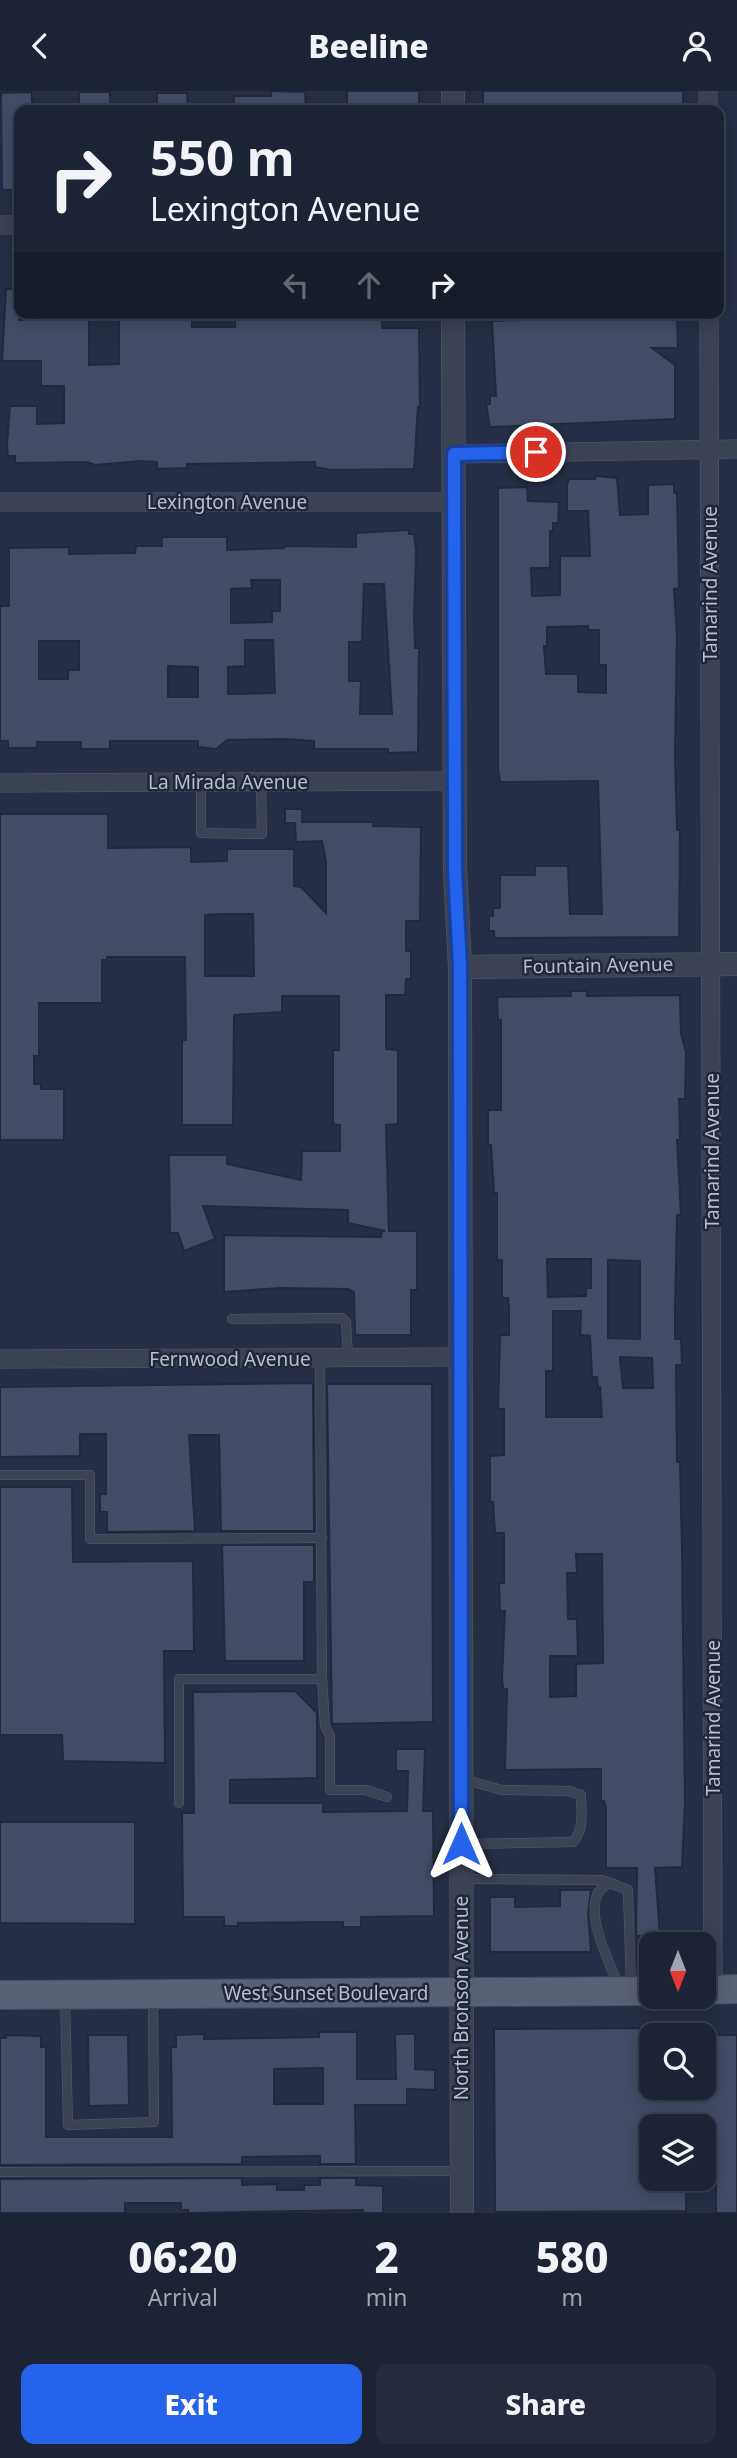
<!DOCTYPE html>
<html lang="en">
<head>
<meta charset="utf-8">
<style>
	:root { --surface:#1c2334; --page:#252b3c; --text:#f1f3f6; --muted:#a0a4ac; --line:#3a404f; --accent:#2563eb }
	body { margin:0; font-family:"Noto Sans",sans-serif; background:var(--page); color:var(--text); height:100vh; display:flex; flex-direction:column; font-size:26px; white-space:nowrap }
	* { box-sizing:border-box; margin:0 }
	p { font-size:23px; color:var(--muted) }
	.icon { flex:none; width:38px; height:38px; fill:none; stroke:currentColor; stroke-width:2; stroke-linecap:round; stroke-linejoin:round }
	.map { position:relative; height:2122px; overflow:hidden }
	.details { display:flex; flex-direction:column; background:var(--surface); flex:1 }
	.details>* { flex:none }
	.banner { position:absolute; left:14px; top:14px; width:710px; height:214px; border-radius:14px; box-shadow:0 4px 18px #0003,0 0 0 2px var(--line); background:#1c2334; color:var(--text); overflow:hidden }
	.needle { width:46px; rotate:180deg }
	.tools { position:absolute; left:639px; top:1841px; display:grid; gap:14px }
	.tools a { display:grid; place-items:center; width:77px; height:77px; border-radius:14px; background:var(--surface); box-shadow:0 4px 18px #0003,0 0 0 2px var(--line); font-size:35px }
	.pin { position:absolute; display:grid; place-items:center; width:60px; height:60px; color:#fff; margin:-30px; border:4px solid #fff; border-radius:50%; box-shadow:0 2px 7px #0007 }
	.me { position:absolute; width:77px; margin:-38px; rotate:0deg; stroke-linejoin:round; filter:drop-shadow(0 0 5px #0008) }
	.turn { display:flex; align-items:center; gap:24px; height:147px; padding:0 21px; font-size:32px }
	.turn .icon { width:91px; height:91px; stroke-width:2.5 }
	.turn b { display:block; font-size:49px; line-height:60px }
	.lanes { display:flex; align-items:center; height:66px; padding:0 21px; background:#0003; justify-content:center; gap:35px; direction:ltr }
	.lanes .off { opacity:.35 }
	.eta { display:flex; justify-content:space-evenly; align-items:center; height:119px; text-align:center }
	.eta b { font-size:42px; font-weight:800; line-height:49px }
	.primary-button { display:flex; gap:14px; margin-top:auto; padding:14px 21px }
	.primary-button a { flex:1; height:80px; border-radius:14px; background:var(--accent); color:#fff; font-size:28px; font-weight:800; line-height:80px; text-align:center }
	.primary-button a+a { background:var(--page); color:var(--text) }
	header { display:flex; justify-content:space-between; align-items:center; height:91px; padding:0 21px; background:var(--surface); font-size:32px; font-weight:800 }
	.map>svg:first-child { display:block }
	.building { fill:#434c65; stroke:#22293c; stroke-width:2; fill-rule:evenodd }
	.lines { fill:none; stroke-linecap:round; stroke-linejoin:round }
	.service-casing { stroke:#575d6e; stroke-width:10 }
	.minor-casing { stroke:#575d6e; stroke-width:19 }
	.tertiary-casing { stroke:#575d6e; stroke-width:24 }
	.primary-casing { stroke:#454b5d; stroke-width:30 }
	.service { stroke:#3b4254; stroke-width:9 }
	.minor { stroke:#3b4254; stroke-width:18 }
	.tertiary { stroke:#3b4254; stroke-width:23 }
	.primary { stroke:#596174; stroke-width:28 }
	.route-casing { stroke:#184099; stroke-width:18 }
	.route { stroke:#2563eb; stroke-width:12 }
	.labels { text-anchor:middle; stroke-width:5; stroke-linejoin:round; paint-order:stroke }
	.street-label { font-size:19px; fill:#b9becd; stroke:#20273a }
</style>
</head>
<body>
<header><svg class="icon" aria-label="back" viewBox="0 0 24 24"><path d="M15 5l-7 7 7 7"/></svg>Beeline<svg class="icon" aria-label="person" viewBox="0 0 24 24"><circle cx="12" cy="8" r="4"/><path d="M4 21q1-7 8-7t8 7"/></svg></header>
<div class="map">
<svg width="737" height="2122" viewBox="0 0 737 2122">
	<rect width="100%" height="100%" fill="#262f45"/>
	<!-- building -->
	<g class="building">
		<polygon points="271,0 305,1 306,19 234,19 234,5 271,5"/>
		<rect x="347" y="0" width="72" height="19"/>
		<rect x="483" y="0" width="200" height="19"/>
		<polygon points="32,1 32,19 19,19 19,99 2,99 1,2"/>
		<rect x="79" y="1" width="31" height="16"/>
		<polygon points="157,2 187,2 188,19 157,19"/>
		<polygon points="6,198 19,198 19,229 45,229 48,222 89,222 89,274 119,273 119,222 192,222 192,236 235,236 235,222 382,222 382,237 419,237 420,316 418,316 414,378 331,379 315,376 315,371 187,373 187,377 157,378 157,371 140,370 95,374 87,371 15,372 15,365 8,365 7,354 10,315 37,315 37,333 64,332 64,295 41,295 41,270 2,270"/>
		<polygon points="572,222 603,222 603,227 677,228 678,257 652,257 675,274 675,328 490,336 486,313 490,313 490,305 496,305 492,230 572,227"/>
		<path d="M596 385 617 387 620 424 648 423V394L674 393V402H677L679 497 674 498 677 542 675 663 677 739H680L679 846 494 847V840H489V825H493V817H500V784H535V775H568L570 823H602L598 690 500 691 498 678V397L527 396 528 410 559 411 558 432H553V440H550V477H531L532 505 560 504V465H590L588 420H567V394L569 388H595ZM588 535V539H599V574H606V602L578 601V583H546L544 555H547V536Z"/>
		<path d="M409 439V443H414L416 460 414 526 415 557H419L418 661 388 662V658H314V650L282 648 227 649 216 658 198 656V650H110V658H81V651H37V657H8V650H0V515H9V457L69 456V463L135 462 136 455H162V446H227V459L284 457V455L356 456V442ZM251 489H280V520H272V531L231 532V498L252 497ZM364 493H384L392 623H360L361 590H349V551H362ZM245 549H273L275 602 228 603V576L245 575ZM39 550H79V579H68V588H39ZM168 575 198 576V606H168Z"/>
		<path d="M285 718H302V731H373V735L421 736 420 830H406V860H411V888H406L405 904H386V958L398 959V1033L386 1034 389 1140H417V1199H411V1244H355L354 1201 348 1198 280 1197 224 1201V1144L381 1146 382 1140H385L348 1132V1119L203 1115 215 1148 184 1160 178 1142H170L169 1064H227V1073L301 1089 302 1060H340V1034L333 1033V959H339V905H282V921L234 924 233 1034H182V949H186L185 866H107V869H102V912H39V965H34V993H41V998H64V1049H0V723H108V757L191 756V771L227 770V758H294V795L301 796 326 822V770L322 750 296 751 295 732H285ZM221 823H253L254 885H205V824Z"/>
		<path d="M571 900H587V905L680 904 681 943 686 961 685 1008H679L680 1049H677L681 1124H677L675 1221V1248H681L682 1274H676L677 1371H680L682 1457 685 1714 682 1776 655 1777 660 1844 636 1845 637 1777H606V1717L604 1710H601V1678L505 1679 507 1598H503L502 1587 505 1520H500L499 1492H504V1442H495L493 1411H490V1365L504 1364V1318H498L500 1244H509V1217L508 1207H502V1169H497V1102H494L491 1054H488V1019H501V929H498L497 906 571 905ZM547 1168H591V1197H586V1205L548 1206ZM608 1169 640 1170V1248L608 1247ZM553 1220H581L580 1244 590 1245 592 1286H597L598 1296H600L602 1326H546V1280H553ZM620 1266 652 1267 653 1297H623ZM576 1463H602L603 1572 576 1573V1605L550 1606V1565H578L577 1528H568L567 1482H577Z"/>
		<polygon points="313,1292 314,1440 221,1440 219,1344 189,1344 195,1440 107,1441 107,1421 100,1421 100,1403 106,1403 106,1343 80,1343 80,1365 0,1366 0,1296"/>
		<polygon points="327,1293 432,1293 433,1631 332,1633"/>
		<polygon points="0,1396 72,1396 73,1471 193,1470 194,1560 164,1560 165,1672 63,1670 62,1644 0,1644"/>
		<polygon points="222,1454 314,1454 314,1491 304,1491 304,1570 225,1570"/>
		<polygon points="295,1600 317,1622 317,1687 230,1689 230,1712 323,1712 323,1721 407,1720 408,1680 396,1680 396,1658 425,1658 423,1720 433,1720 434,1825 361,1826 361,1836 343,1836 343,1831 238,1832 238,1835 224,1835 224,1826 183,1826 182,1722 194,1722 193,1601"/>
		<polygon points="0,1731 135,1731 135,1833 0,1832"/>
		<polygon points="560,1799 591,1799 588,1823 591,1861 490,1861 490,1806 515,1806 515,1816 560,1815"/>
		<polygon points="651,1937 651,1997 704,1997 704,1944 737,1944 737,2122 716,2122 716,2067 704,2067 704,2035 651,2035 651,2088 686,2088 686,2120 495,2121 494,1938"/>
		<path d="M319 1941H357V1988H396L395 1943H415V1978L435 1979V1999L407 1998V2014H355L356 2073H320V2065L242 2066V2073L0 2074V1947H6V1944L41 1945V1956H46V2046H172L171 1956H176V1944L204 1943V1948L319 1946ZM323 1977V2013H274V1978Z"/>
		<polygon points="88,1944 128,1944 129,2014 89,2015"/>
		<polygon points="242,2087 242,2094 277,2093 277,2099 304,2099 304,2094 320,2094 320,2087 356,2087 356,2094 383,2095 383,2122 363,2122 363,2119 188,2122 188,2119 181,2119 181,2112 125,2112 125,2122 0,2122 0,2088"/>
	</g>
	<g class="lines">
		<defs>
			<g id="service">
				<polyline points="201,691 201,742 262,743 261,691"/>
				<polyline points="232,1228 342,1227 346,1231 348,1267"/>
				<polyline points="320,1267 322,1588"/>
				<polyline points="0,1384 90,1384 90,1448 322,1447"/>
				<path d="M462 1688 502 1699 569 1700 581 1704C581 1721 585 1737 573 1751L463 1753"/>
				<polyline points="179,1712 179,1588 322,1588 325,1635 330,1645 330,1699 366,1699 387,1706"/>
				<polyline points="463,1788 602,1789 628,1799 631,1897"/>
				<path d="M612 1792C573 1802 610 1873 619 1895"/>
				<polyline points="65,1906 68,2034 154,2031 153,1906"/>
				<polyline points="0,2081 460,2080"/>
			</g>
			<g id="minor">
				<polyline points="708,0 708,19"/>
				<polyline points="0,134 19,134"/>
				<polyline points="709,222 713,1899"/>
				<polyline points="454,363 737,358"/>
				<polyline points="0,411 454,411"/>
				<polyline points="0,692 455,690"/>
				<polyline points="0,1268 460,1266"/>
			</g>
			<g id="tertiary">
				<polyline points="453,0 453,19"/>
				<polyline points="453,222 455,779 460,876 462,2122"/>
				<polyline points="460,876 737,873"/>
			</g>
			<g id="primary">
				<polyline points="704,1899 737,1898"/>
				<polyline points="0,1904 651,1900"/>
			</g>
		</defs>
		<!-- service casing -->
		<use href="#service" class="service-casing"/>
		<!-- minor casing -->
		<use href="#minor" class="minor-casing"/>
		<!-- tertiary casing -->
		<use href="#tertiary" class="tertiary-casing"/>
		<!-- primary casing -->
		<use href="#primary" class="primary-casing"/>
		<!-- service -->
		<use href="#service" class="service"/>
		<!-- minor -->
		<use href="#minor" class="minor"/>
		<!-- tertiary -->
		<use href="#tertiary" class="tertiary"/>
		<!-- primary -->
		<use href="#primary" class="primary"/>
	</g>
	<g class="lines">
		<defs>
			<polyline id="route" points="461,1753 460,876 455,779 454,363 536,361"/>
		</defs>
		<!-- route casing -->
		<use href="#route" class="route-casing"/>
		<!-- route -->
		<use href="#route" class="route"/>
	</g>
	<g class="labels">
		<!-- street labels -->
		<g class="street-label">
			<text x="227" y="418">Lexington Avenue</text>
			<text transform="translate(710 493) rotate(-90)" y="7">Tamarind Avenue</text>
			<text x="228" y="698">La Mirada Avenue</text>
			<text transform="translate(598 874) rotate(-1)" y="7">Fountain Avenue</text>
			<text transform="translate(712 1060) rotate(-90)" y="7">Tamarind Avenue</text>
			<text x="230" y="1275">Fernwood Avenue</text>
			<text transform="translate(713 1627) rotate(-90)" y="7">Tamarind Avenue</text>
			<text x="326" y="1909">West Sunset Boulevard</text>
			<text transform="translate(461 1907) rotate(-90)" y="7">North Bronson Avenue</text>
		</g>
	</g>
</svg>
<div class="tools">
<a><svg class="needle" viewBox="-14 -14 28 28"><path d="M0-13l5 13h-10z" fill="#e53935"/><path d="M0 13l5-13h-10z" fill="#a0a4ac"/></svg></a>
<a><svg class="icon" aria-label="search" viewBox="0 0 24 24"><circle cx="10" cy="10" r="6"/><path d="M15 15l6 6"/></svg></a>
<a><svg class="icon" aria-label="layers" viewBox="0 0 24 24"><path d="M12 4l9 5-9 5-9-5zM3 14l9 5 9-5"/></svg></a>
</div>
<div class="pin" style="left:536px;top:361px;background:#d93025"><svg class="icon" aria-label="arrive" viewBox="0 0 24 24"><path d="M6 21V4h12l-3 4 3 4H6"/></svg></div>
<svg class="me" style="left:461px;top:1753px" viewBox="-20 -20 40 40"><path d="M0-17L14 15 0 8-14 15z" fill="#2563eb" stroke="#fff" stroke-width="4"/></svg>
<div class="banner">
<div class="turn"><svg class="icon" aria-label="right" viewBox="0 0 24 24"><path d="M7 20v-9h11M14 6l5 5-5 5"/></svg><div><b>550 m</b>Lexington Avenue</div></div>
<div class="lanes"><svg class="icon off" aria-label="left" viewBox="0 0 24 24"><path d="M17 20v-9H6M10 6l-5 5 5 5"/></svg><svg class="icon off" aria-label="ahead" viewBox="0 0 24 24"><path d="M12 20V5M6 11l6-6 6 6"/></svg><svg class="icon" aria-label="right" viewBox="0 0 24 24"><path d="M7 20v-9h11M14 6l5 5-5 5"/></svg></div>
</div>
</div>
<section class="details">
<div class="eta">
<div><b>06:20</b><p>Arrival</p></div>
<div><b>2</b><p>min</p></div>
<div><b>580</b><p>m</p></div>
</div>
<div class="primary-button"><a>Exit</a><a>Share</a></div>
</section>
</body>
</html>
